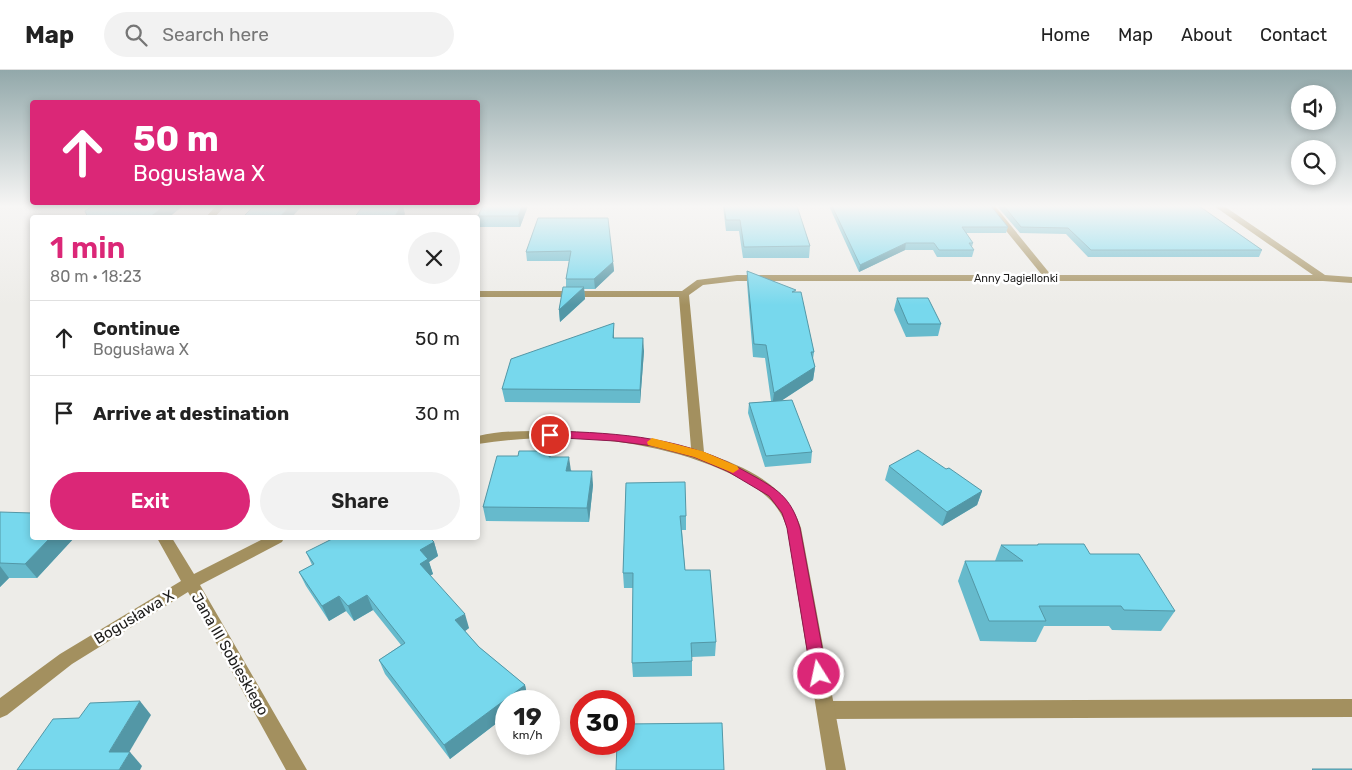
<!DOCTYPE html>
<html lang="en">
<head>
<meta charset="utf-8">
<style>
	:root { --surface:#fff; --page:#f2f2f2; --text:#222; --muted:#767676; --line:#e0e0e0; --accent:#db2777 }
	body { margin:0; font-family:Rubik,sans-serif; background:var(--page); color:var(--text); height:100vh; display:flex; flex-direction:column; font-size:19px; white-space:nowrap }
	* { box-sizing:border-box; margin:0 }
	p { font-size:16px; color:var(--muted) }
	.icon { flex:none; width:28px; height:28px; fill:none; stroke:currentColor; stroke-width:2; stroke-linecap:round; stroke-linejoin:round }
	.map { position:relative; flex:1; overflow:hidden }
	.sheet { position:absolute; left:30px; top:145px; width:450px; height:325px; display:flex; flex-direction:column; background:var(--surface); border-radius:5px; box-shadow:0 2px 8px #0003 }
	.sheet>* { flex:none }
	.top-card { position:absolute; left:30px; top:30px; width:450px; height:105px; border-radius:5px; box-shadow:0 2px 8px #0003; background:#db2777; color:#fff; overflow:hidden }
	.buttons { position:absolute; left:1291px; top:15px; display:grid; gap:10px }
	.buttons a { display:grid; place-items:center; width:45px; height:45px; border-radius:50%; background:var(--surface); box-shadow:0 2px 8px #0003; font-size:25px }
	.speed { position:absolute; left:495px; top:620px; display:flex; gap:10px; font-size:25px; font-weight:700; text-align:center }
	.speed>* { display:grid; place-content:center; width:65px; height:65px; border-radius:50%; background:var(--surface); box-shadow:0 2px 8px #0003; line-height:1 }
	.speed small { font-size:12px; font-weight:400 }
	.speed .limit { border:8px solid #d22; background:#fff; color:#111 }
	.pin { position:absolute; display:grid; place-items:center; width:42px; height:42px; color:#fff; margin:-21px; border:2px solid #fff; border-radius:50%; box-shadow:0 1px 5px #0007 }
	.me { position:absolute; width:55px; margin:-28px; rotate:350deg; stroke-linejoin:round; filter:drop-shadow(0 0 4px #0008) }
	.turn { display:flex; align-items:center; gap:18px; height:105px; padding:0 20px; font-size:22px }
	.turn .icon { width:65px; height:65px; stroke-width:2.5 }
	.turn b { display:block; font-size:35px; line-height:42px }
	.round { display:grid; place-items:center; flex:none; width:52px; height:52px; border-radius:26px; background:var(--page) }
	.head { display:flex; align-items:center; justify-content:space-between; height:85px; padding:0 20px }
	h1 { font-size:30px; font-weight:600; line-height:38px; color:var(--accent) }
	.primary-button { display:flex; gap:10px; margin-top:auto; padding:10px 20px }
	.primary-button a { flex:1; height:58px; border-radius:30px; background:var(--accent); color:#fff; font-size:20px; font-weight:600; line-height:58px; text-align:center }
	.primary-button a+a { background:var(--page); color:var(--text) }
	ul { padding:0; list-style:none }
	li { display:flex; align-items:center; gap:15px; height:75px; padding:0 20px; border-top:1px solid var(--line) }
	li div { flex:1 }
	li b { display:block; font-size:19px }
	li em { font-style:normal }
	header { display:flex; align-items:center; gap:30px; box-sizing:border-box; height:70px; padding:0 25px; background:var(--surface); border-bottom:1px solid var(--line) }
	header strong { font-size:24px }
	nav { display:flex; gap:28px; margin-inline-start:auto; font-size:18px }
	.search { width:350px; height:45px; background:var(--page); display:flex; align-items:center; gap:12px; box-sizing:border-box; padding:0 18px; border-radius:28px; color:var(--muted); font-size:19px }
	.map>svg:first-child { display:block }
	.lines { fill:none; stroke-linecap:round; stroke-linejoin:round }
	.lane { fill:#a3905f; fill-rule:evenodd }
	.street { fill:#a3905f; fill-rule:evenodd }
	.wall { fill:#66bacc }
	.shaded-wall { fill:#5397a6 }
	.building { fill:#77d8ed; stroke:#5397a6 }
	.route { fill:#db2777; stroke:#8e194d }
	.slow { fill:#f59e0b }
	.labels { text-anchor:middle; stroke-width:5; stroke-linejoin:round; paint-order:stroke }
	.far-street-label { font-size:11px; fill:#1e1d1c; stroke:#fff }
	.near-street-label { font-size:15px; fill:#1e1d1c; stroke:#fff }
</style>
</head>
<body>
<header>
<strong>Map</strong>
<div class="search"><svg class="icon" aria-label="search" viewBox="0 0 24 24"><circle cx="10" cy="10" r="6"/><path d="M15 15l6 6"/></svg>Search here</div>
<nav><a>Home</a><a>Map</a><a>About</a><a>Contact</a></nav>
</header>
<div class="map">
<svg width="1352" height="700" viewBox="0 0 1352 700">
	<rect width="100%" height="100%" fill="#edece8"/>
	<g class="lines">
		<!-- lane -->
		<polygon class="lane" points="1352,629 1352,647 826,649 819,646 817,640 819,634 826,631"/>
		<!-- street -->
		<g class="street">
			<polygon points="216,136 225,136 214,148 205,148"/>
			<path d="M986 136H995L1051 205H1313L1214 136H1224L1325 205 1352 207V213L1323 211H737L703 215 689 225 704 382C746 398 786 413 801 458L846 700H826L787 458C778 430 757 417 731 404 656 368 560 361 478 374V366C503 360 528 361 554 361 601 362 646 366 691 378L679 227H478V221H682L697 210 737 205H1042Z"/>
			<polygon points="157,468 172,468 194,504 265,468 284,468 282,472 200,515 307,700 286,700 188,522 72,594 7,645 0,648 0,628 60,584 181,511"/>
		</g>
	</g>
	<!-- wall -->
	<g class="wall">
		<polygon points="483,136 528,136 520,157 480,157 478,146"/>
		<polygon points="723,136 797,136 810,176 809,188 743,188 739,161 726,161"/>
		<polygon points="829,136 991,136 1008,157 1006,163 966,163 973,173 972,177 974,180 972,187 937,187 933,180 905,180 859,202"/>
		<polygon points="997,136 1199,136 1262,180 1259,187 1088,187 1066,164 1020,163"/>
		<polygon points="538,148 613,192 614,201 595,219 584,219 585,229 560,252 559,240 566,217 566,209 569,191 527,191 526,182"/>
		<polygon points="747,201 796,222 814,282 813,289 815,297 813,310 782,330 812,382 811,393 765,397 748,343 749,333 771,331 765,288 753,287 747,213"/>
		<polygon points="897,228 941,254 938,266 906,267 894,240"/>
		<polygon points="614,265 614,268 644,281 640,333 505,332 502,319"/>
		<polygon points="550,381 551,387 593,415 589,452 486,451 483,437 518,386"/>
		<polygon points="889,396 946,399 982,421 977,435 942,456 885,410"/>
		<polygon points="626,413 686,446 686,460 682,460 685,500 716,572 715,586 692,587 692,606 633,607 632,593 633,518 624,518 623,503"/>
		<polygon points="0,442 32,468 74,468 37,508 9,508 0,517"/>
		<polygon points="434,472 438,486 429,492 433,504 430,505 469,558 465,561 479,577 525,615 528,629 450,689 385,604 379,590 401,575 373,540 354,551 346,541 329,551 306,516 299,502 312,495 306,482"/>
		<polygon points="1038,474 1090,484 1175,541 1161,561 1112,560 1109,556 1044,556 1036,572 980,571 958,511 965,491 995,491 1001,475 1037,475"/>
	</g>
	<!-- shaded-wall -->
	<g class="shaded-wall">
		<polygon points="164,136 183,136 168,148 149,148"/>
		<polygon points="290,136 302,136 291,148 279,148"/>
		<polygon points="401,136 403,136 405,144 402,148 394,148"/>
		<polygon points="522,136 528,136 520,157 518,146"/>
		<polygon points="906,173 905,180 859,202 860,195"/>
		<polygon points="613,192 614,201 595,219 594,209"/>
		<polygon points="584,217 585,229 560,252 559,240"/>
		<polygon points="614,253 614,281 613,268"/>
		<polygon points="643,268 644,281 640,333 640,320"/>
		<polygon points="815,297 813,310 772,337 774,323"/>
		<polygon points="569,387 571,401 568,415 566,401"/>
		<polygon points="592,401 593,415 589,452 587,438"/>
		<polygon points="982,421 977,435 942,456 947,442"/>
		<polygon points="50,468 74,468 37,508 25,494"/>
		<polygon points="434,472 438,486 429,492 433,504 425,509 420,494 420,480"/>
		<polygon points="0,496 9,508 0,517"/>
		<polygon points="367,525 373,540 354,551 348,536"/>
		<polygon points="339,526 346,541 329,551 322,536"/>
		<polygon points="465,544 469,558 460,565 455,550"/>
		<polygon points="525,615 528,629 525,631 506,631 506,646 450,689 444,675"/>
		<polygon points="140,631 151,645 121,696 109,682"/>
		<polygon points="130,682 142,696 140,700 119,700"/>
	</g>
	<!-- building -->
	<g class="building">
		<polygon points="92,136 164,136 149,148 88,148 85,141"/>
		<polygon points="254,136 290,136 279,148 242,148"/>
		<polygon points="363,136 401,136 394,148 354,148"/>
		<polygon points="483,136 522,136 518,146 478,146"/>
		<polygon points="724,136 797,136 810,176 744,177 740,150 726,150"/>
		<polygon points="832,136 991,136 1008,157 962,157 973,173 969,173 974,180 939,180 934,173 906,173 860,195"/>
		<polygon points="1004,136 1199,136 1262,180 1091,180 1068,158 1021,157"/>
		<polygon points="538,148 608,148 613,192 594,209 566,209 571,181 526,182"/>
		<polygon points="747,201 796,220 792,222 801,222 814,282 811,282 815,297 774,323 766,275 754,274"/>
		<polygon points="563,217 584,217 559,240"/>
		<polygon points="897,228 928,228 941,254 908,254"/>
		<polygon points="614,253 613,268 643,268 640,320 502,319 511,289"/>
		<polygon points="792,330 812,382 766,386 749,333"/>
		<polygon points="918,380 946,399 949,398 982,421 947,442 889,396"/>
		<polygon points="519,381 550,381 549,387 569,387 566,401 592,401 587,438 483,437 497,386 518,386"/>
		<polygon points="685,412 686,446 680,446 685,500 710,500 716,572 691,573 692,591 632,593 633,503 623,503 626,413"/>
		<polygon points="0,442 32,443 32,468 50,468 25,494 0,493"/>
		<polygon points="334,468 430,468 434,472 420,480 428,489 420,494 465,544 455,550 479,577 525,615 444,675 379,590 405,573 367,525 348,536 339,526 322,536 299,502 314,494 306,482"/>
		<polygon points="1038,474 1084,474 1090,484 1139,484 1175,541 1124,540 1121,536 1039,536 1046,551 989,551 965,491 1023,491 1001,475 1038,475"/>
		<polygon points="140,631 109,682 130,682 119,700 17,700 53,649 79,648 90,633"/>
		<polygon points="722,653 724,700 616,700 617,674 624,674 624,654"/>
		<polygon points="1312,699 1352,699 1352,700 1313,700"/>
	</g>
	<!-- sky -->
	<linearGradient id="sky" x2="0" y2="1"><stop stop-color="#92a8aa"/><stop offset="0.58" stop-color="#f7f6f5"/><stop offset="1" stop-color="#f7f6f5" stop-opacity="0"/></linearGradient>
	<rect width="1352" height="235" fill="url(#sky)"/>
	<!-- route -->
	<path class="route" d="M550 361C621 363 687 367 750 404 777 419 791 427 800 458L827 604 825 609 819 611 813 609 811 604 787 458 782 443 769 426 727 401 694 387 653 376 615 371 546 367 544 365Z"/>
	<!-- slow -->
	<polygon class="slow" points="652,368 702,381 737,396 739,399 733,403 694,387 648,375 647,372"/>
	<g class="labels">
		<!-- far-street labels -->
		<g class="far-street-label">
			<text x="1016" y="212">Anny Jagiellonki</text>
		</g>
		<!-- near-street labels -->
		<g class="near-street-label">
			<text transform="translate(134 547) rotate(-31)" y="5">Bogusława X</text>
			<text transform="translate(230 584) rotate(60)" y="5">Jana III Sobieskiego</text>
		</g>
	</g>
</svg>
<div class="buttons">
<a><svg class="icon" aria-label="sound" viewBox="0 0 24 24"><path d="M4 9h4l5-4v14l-5-4H4zM17 9q2 3 0 6"/></svg></a>
<a><svg class="icon" aria-label="search" viewBox="0 0 24 24"><circle cx="10" cy="10" r="6"/><path d="M15 15l6 6"/></svg></a>
</div>
<div class="speed"><div>19<small>km/h</small></div><div class="limit">30</div></div>
<div class="pin" style="left:550px;top:365px;background:#d93025"><svg class="icon" aria-label="arrive" viewBox="0 0 24 24"><path d="M6 21V4h12l-3 4 3 4H6"/></svg></div>
<svg class="me" style="left:819px;top:604px" viewBox="-20 -20 40 40"><circle r="17" fill="#db2777" stroke="#fff" stroke-width="3"/><path d="M0-11L8 9 0 5-8 9z" fill="#fff"/></svg>
<div class="top-card">
<div class="turn"><svg class="icon" aria-label="ahead" viewBox="0 0 24 24"><path d="M12 20V5M6 11l6-6 6 6"/></svg><div><b>50 m</b>Bogusława X</div></div>
</div>
<section class="sheet">
<div class="head"><div><h1>1 min</h1><p>80 m · 18:23</p></div><a class="round"><svg class="icon" aria-label="close" viewBox="0 0 24 24"><path d="M6 6l12 12M18 6L6 18"/></svg></a></div>
<ul>
<li><svg class="icon" aria-label="ahead" viewBox="0 0 24 24"><path d="M12 20V5M6 11l6-6 6 6"/></svg><div><b>Continue</b><p>Bogusława X</p></div><em>50 m</em></li>
<li><svg class="icon" aria-label="arrive" viewBox="0 0 24 24"><path d="M6 21V4h12l-3 4 3 4H6"/></svg><div><b>Arrive at destination</b></div><em>30 m</em></li>
</ul>
<div class="primary-button"><a>Exit</a><a>Share</a></div>
</section>
</div>
</body>
</html>
